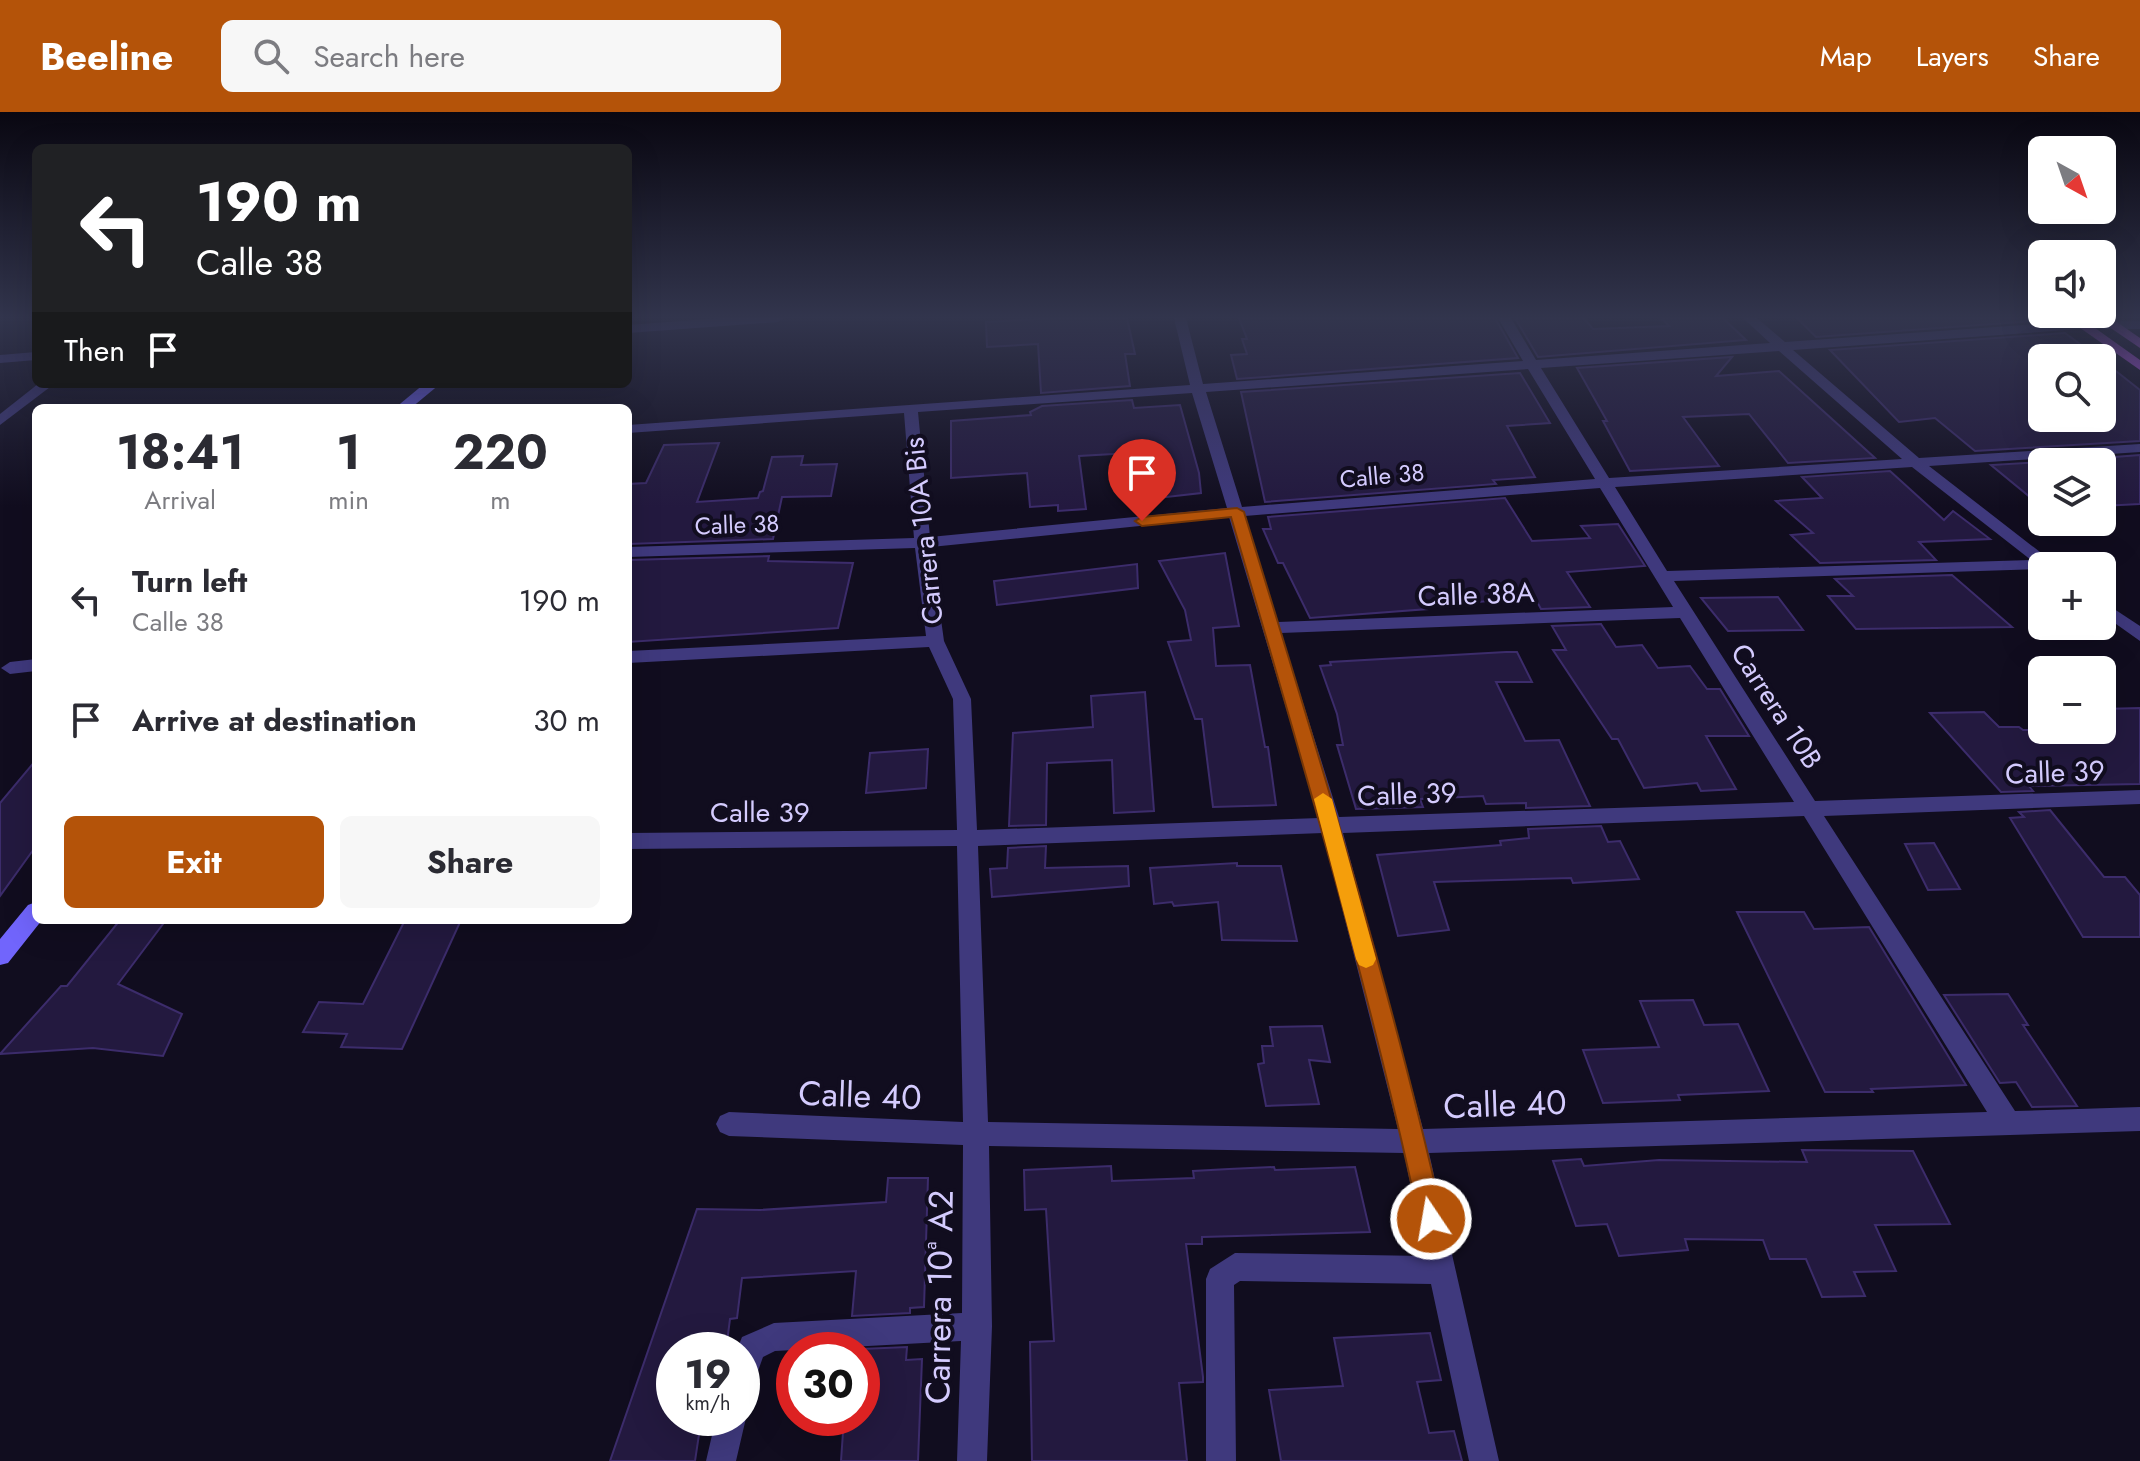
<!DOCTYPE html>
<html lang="en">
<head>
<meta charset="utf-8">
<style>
	:root { --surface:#fff; --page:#f7f7f7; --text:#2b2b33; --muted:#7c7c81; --accent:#b45309 }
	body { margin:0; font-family:Jost,sans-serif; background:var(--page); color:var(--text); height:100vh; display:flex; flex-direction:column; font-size:30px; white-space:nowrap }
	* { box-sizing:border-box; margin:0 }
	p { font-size:26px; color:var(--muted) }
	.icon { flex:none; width:44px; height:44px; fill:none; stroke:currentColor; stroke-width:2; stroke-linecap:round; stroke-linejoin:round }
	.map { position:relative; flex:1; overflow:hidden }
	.panel { position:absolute; left:32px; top:292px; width:600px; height:520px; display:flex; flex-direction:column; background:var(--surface); border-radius:12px; box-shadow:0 8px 32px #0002 }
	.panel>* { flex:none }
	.top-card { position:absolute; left:32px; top:32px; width:600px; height:244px; border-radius:12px; box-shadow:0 8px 32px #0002; background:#202124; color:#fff; overflow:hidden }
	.needle { width:52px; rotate:140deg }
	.fabs { position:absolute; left:2028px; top:24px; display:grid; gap:16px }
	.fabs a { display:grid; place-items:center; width:88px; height:88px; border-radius:12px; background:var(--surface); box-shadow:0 8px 32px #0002; font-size:40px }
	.speed { position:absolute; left:656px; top:1220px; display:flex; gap:16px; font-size:40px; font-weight:700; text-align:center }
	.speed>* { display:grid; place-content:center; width:104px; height:104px; border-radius:50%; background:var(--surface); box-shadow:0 8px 32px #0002; line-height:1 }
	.speed small { font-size:20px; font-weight:400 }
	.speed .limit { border:12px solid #d22; background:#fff; color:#111 }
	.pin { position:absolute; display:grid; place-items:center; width:68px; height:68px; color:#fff; margin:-82px -34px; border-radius:50% 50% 50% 0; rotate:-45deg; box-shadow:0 0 8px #0007 }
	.pin .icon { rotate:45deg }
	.me { position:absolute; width:88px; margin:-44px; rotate:348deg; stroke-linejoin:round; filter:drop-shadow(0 0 6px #0008) }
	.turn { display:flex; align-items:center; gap:28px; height:168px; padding:0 32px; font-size:36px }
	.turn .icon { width:104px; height:104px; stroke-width:2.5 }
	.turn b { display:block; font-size:56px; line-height:68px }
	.then { display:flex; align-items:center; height:76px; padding:0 32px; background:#0003; gap:16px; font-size:30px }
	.eta { display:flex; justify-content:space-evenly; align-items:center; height:136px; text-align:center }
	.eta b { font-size:48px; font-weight:700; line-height:56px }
	.primary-button { display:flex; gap:16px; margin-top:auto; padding:16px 32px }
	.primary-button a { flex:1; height:92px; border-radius:12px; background:var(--accent); color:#fff; font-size:32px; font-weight:700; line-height:92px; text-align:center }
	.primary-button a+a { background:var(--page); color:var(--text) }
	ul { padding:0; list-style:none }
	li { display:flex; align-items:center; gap:24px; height:120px; padding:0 32px }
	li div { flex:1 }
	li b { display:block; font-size:30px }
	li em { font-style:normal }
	header { display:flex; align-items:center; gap:48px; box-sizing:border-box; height:112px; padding:0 40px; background:var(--accent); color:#fff }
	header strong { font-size:38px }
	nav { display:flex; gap:44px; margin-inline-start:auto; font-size:28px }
	.search { width:560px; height:72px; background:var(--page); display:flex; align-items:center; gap:20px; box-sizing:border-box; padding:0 28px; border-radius:12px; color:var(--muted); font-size:30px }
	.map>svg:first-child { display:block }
	.building { fill:#23193f; stroke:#3c2c6b; stroke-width:2 }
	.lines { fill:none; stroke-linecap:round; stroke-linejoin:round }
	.street { fill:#3f397d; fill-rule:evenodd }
	.secondary { fill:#7165fc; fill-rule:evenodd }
	.primary { fill:#c755fb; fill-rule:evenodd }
	.route { fill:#b45309; stroke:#753606; stroke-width:2 }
	.slow { fill:#f59e0b }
	.labels { text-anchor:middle; stroke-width:8; stroke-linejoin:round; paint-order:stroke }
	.far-street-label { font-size:24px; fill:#d4cbfe; stroke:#110d1f }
	.street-label { font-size:28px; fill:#d4cbfe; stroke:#110d1f }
	.near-street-label { font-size:34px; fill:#d4cbfe; stroke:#110d1f }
</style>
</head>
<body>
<header>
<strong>Beeline</strong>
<div class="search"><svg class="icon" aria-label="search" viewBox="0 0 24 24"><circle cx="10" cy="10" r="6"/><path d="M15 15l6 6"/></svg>Search here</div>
<nav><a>Map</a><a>Layers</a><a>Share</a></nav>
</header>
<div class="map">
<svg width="2140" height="1349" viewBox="0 0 2140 1349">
	<rect width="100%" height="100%" fill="#110d1f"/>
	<!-- building -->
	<g class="building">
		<polygon points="1056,206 1127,206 1135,242 1125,242 1130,274 1041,281 1038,232 987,235 986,210"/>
		<polygon points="1239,206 1495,206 1518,246 1237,267 1231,243 1247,242 1242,227 1247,227"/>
		<polygon points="1515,206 1584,206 1593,217 1669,214 1661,206 1723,206 1746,228 1538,245"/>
		<polygon points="1797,206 2044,206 2047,208 1816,225"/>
		<polygon points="2065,221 2099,246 2042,246 2042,306 2102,306 2102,248 2140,278 2140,329 1975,339 1935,306 1899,310 1830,238"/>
		<polygon points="1732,245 1716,264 1779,259 1875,346 1788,351 1749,302 1683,305 1719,354 1630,359 1603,309 1607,309 1577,256"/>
		<polygon points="1520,261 1550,311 1507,314 1535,365 1493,368 1496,372 1265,390 1241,280"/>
		<polygon points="1132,288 1134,296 1180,293 1199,361 1201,381 1158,386 1154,373 1140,374 1131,341 1079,344 1086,397 1058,399 1058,393 1030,395 1027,361 951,366 951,309 1031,303 1030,300 1042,294"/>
		<polygon points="719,331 697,390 758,386 760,380 763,379 772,345 803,344 801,353 837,352 831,384 782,385 773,427 628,432 628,372 646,371 664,333"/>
		<polygon points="2140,343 2140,392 2102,394 2102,346"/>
		<polygon points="2042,350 2042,395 1991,353"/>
		<polygon points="1890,359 1944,408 1953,399 1990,427 1919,430 1936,448 1820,451 1791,423 1813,421 1776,389 1822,386 1802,365"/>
		<polygon points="1505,386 1532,429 1590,426 1581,414 1618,412 1645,454 1567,460 1590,495 1541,497 1535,486 1519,486 1427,495 1428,497 1310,506 1283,451 1278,451 1263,417 1271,417 1268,405"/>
		<polygon points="1225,441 1239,514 1213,516 1216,554 1250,553 1265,635 1268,635 1276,693 1213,695 1202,607 1195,607 1168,530 1191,528 1185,498 1159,449"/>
		<polygon points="769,444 768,449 853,451 838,516 628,530 628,448"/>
		<polygon points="1137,452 1138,476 997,493 994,469"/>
		<polygon points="1952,463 2012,515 1856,517 1828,484 1853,484 1835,467"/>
		<polygon points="1778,485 1803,518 1728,519 1701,486"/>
		<polygon points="1601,512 1616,535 1642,533 1658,556 1690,554 1707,577 1720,577 1749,624 1706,624 1736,677 1701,679 1697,671 1644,676 1618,627 1612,627 1553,538 1566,538 1552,514"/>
		<polygon points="1506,540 1517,540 1532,570 1496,570 1525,629 1559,628 1590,694 1526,696 1526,691 1486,692 1483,684 1420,687 1423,695 1356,697 1337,633 1343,633 1337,602 1320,554 1331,553 1330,550"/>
		<polygon points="1145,580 1154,699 1114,701 1112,648 1047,651 1046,713 1009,714 1013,621 1093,615 1091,584"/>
		<polygon points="2140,596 2140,672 2029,674 2033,679 2001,680 1930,601 1984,600 1999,615 2019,615 2023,618 2102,618 2102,597"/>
		<polygon points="928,637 926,676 866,681 870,641"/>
		<polygon points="36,648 36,734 0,784 0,691"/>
		<polygon points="2050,698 2104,765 2125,765 2140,783 2140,825 2083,825 2010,706 2024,705 2019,700"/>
		<polygon points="1601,714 1608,730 1620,729 1639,767 1573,771 1571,766 1434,770 1449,818 1398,824 1377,743 1501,733 1500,729 1529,726 1528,717"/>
		<polygon points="1934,731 1960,777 1928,778 1905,732"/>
		<polygon points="1046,734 1045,756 1128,754 1129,774 992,785 990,757 1007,756 1008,736"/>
		<polygon points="1237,751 1237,754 1281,754 1297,829 1222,828 1218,790 1174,794 1172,790 1154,792 1150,756"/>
		<polygon points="1737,800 1804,800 1814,817 1869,815 1966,973 1871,977 1873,980 1825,980"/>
		<polygon points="120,808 166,808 118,872 182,902 163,944 93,936 0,942 61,874 67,874"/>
		<polygon points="405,808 461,808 402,937 341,935 347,922 303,920 319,890 363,892"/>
		<polygon points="2008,882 2028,913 2023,913 2077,994 2032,995 2016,970 2000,971 1944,883"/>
		<polygon points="1693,888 1704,913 1738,912 1769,979 1678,983 1680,988 1603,991 1583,938 1659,935 1640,889"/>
		<polygon points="1322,914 1330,950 1309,948 1319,992 1266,994 1258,952 1264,951 1262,934 1273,934 1270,915"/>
		<polygon points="1802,1038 1913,1039 1950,1112 1875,1113 1896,1159 1854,1160 1865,1184 1822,1185 1806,1147 1770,1147 1763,1128 1685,1127 1688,1138 1619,1144 1607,1112 1576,1114 1553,1049 1581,1047 1584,1054 1659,1048 1807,1050"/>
		<polygon points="1111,1054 1112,1069 1194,1066 1193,1059 1229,1057 1274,1055 1275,1058 1355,1055 1370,1120 1202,1125 1202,1132 1186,1132 1203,1265 1203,1270 1179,1271 1187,1349 1032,1349 1030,1230 1054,1229 1046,1097 1025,1098 1024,1058"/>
		<polygon points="888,1066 928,1066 924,1195 910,1196 910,1201 852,1204 856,1159 742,1166 737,1206 730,1207 726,1238 674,1238 674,1306 695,1306 692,1317 700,1316 695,1349 610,1349 697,1097 760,1098 886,1090"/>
		<polygon points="1430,1221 1441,1268 1417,1270 1429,1321 1454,1319 1462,1349 1281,1349 1269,1278 1343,1274 1334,1226"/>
		<polygon points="907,1235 906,1248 922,1247 918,1349 841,1349 844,1306 862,1306 862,1237"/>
	</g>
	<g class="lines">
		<!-- street -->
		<g class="street">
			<polygon points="721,206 784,206 778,210 628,221 628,213"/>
			<path d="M1174 206H1186L1203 272 1523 249 1498 206H1511L1536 248 1770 231 1743 206H1757L1785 230 2081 209H2140V217H2081L1793 238 1919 346 2140 332V340L1929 354 2058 454H2042V457L1674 469 1815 689 2140 678V692L1824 704 2015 999 2140 995V1019L1429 1041 1499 1349H1469L1431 1172 1240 1169 1234 1173 1236 1349H1206V1167L1210 1157 1235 1141 1425 1144 1404 1041 989 1034 992 1214 987 1349H957L961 1229 775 1239 763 1245 752 1276 742 1281V1238H737L742 1225 774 1211 962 1201 963 1033 729 1024 720 1020 716 1012 720 1004 729 1000 963 1010 957 734 628 737V721L957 718 953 587 929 535 628 551V539L926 524 915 436 628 445V435L914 426 904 301 628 321V313L1190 273ZM1779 239 1902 347 1609 366 1541 256ZM1528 257 1595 367 1242 395 1206 280ZM1192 281 1227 396 930 425 918 300ZM1912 355 2031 448 1667 459 1615 375ZM1600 376 1673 495 1278 510 1245 404ZM1229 405 1319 706 977 718 971 587 944 529 931 435ZM1680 506 1794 690 1339 705 1281 521ZM1804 704 1987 1000 1423 1017 1343 721ZM1323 721 1398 1017 988 1010 978 734Z"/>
			<polygon points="36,240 36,248 0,251 0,243"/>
			<polygon points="38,272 54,272 0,313 0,302"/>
			<polygon points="2102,489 2140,514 2140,529 2102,502"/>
			<polygon points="36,547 36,559 10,562 1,556 10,550"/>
			<polygon points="742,1296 746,1306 736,1349 706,1349 716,1306 742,1306"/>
		</g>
		<!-- secondary -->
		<g class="secondary">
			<polygon points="424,272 440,272 411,296 395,296"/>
			<polygon points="36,790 36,808 42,808 8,851 0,853 0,827 28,793"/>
		</g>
		<!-- primary -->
		<g class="primary">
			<polygon points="2066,206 2081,206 2140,248 2140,258"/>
			<polygon points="2096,206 2111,206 2140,226 2140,236"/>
		</g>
	</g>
	<!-- sky -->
	<linearGradient id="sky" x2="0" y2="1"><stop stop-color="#090711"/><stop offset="0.52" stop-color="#32354d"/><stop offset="1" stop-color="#32354d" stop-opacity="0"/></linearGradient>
	<rect width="2140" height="395" fill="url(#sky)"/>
	<!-- route -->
	<path class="route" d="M1237 396 1244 400C1316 634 1389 868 1443 1107L1440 1115 1431 1119 1422 1115 1419 1107C1368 870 1299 637 1231 405L1142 414 1135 409 1142 405Z"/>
	<!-- slow -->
	<polygon class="slow" points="1323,681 1332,687 1376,847 1373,853 1366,856 1359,853 1356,847 1314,687"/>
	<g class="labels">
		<!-- far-street labels -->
		<g class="far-street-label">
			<text transform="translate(1382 364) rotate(-5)" y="8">Calle 38</text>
			<text transform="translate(737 413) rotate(-2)" y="8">Calle 38</text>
		</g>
		<!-- street labels -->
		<g class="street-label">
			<text transform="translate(923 419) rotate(-96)" y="10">Carrera 10A Bis</text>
			<text transform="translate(1476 482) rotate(-2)" y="10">Calle 38A</text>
			<text transform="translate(1777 594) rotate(57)" y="10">Carrera 10B</text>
			<text transform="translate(2055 660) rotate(-2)" y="10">Calle 39</text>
			<text transform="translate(1407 682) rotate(-2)" y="10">Calle 39</text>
			<text x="760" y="710">Calle 39</text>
		</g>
		<!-- near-street labels -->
		<g class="near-street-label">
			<text transform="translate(860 983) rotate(2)" y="12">Calle 40</text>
			<text transform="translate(1505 992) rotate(-2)" y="12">Calle 40</text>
			<text transform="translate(939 1185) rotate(-89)" y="12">Carrera 10ª A2</text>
		</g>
	</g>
</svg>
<div class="fabs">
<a><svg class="needle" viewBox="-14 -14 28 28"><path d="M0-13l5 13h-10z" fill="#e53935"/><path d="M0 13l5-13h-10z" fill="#7c7c81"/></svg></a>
<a><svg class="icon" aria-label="sound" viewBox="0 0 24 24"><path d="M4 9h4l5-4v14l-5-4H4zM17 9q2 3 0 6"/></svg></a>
<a><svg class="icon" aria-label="search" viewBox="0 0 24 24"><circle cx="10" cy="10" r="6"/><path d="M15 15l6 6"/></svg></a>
<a><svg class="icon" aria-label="layers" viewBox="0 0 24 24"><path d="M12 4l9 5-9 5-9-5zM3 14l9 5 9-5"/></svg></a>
<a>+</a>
<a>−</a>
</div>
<div class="speed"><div>19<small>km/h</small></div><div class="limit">30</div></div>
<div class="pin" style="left:1142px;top:409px;background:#d93025"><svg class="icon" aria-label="arrive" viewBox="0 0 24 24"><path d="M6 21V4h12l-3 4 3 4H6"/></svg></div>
<svg class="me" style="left:1431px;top:1107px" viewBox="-20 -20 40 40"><circle r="17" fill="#b45309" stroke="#fff" stroke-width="3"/><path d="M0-11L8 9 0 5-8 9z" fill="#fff"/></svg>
<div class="top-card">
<div class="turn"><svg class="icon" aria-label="left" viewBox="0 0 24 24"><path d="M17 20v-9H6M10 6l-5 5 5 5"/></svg><div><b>190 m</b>Calle 38</div></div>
<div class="then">Then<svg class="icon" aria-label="arrive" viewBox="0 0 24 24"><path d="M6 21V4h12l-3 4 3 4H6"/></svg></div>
</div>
<section class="panel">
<div class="eta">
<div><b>18:41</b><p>Arrival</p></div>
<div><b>1</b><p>min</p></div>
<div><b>220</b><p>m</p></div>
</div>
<ul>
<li><svg class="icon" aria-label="left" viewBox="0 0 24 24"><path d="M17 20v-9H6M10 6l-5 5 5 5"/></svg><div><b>Turn left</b><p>Calle 38</p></div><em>190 m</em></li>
<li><svg class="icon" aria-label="arrive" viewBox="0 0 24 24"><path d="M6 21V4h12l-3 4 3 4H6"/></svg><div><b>Arrive at destination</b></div><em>30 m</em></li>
</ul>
<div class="primary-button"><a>Exit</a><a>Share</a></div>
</section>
</div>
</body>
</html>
